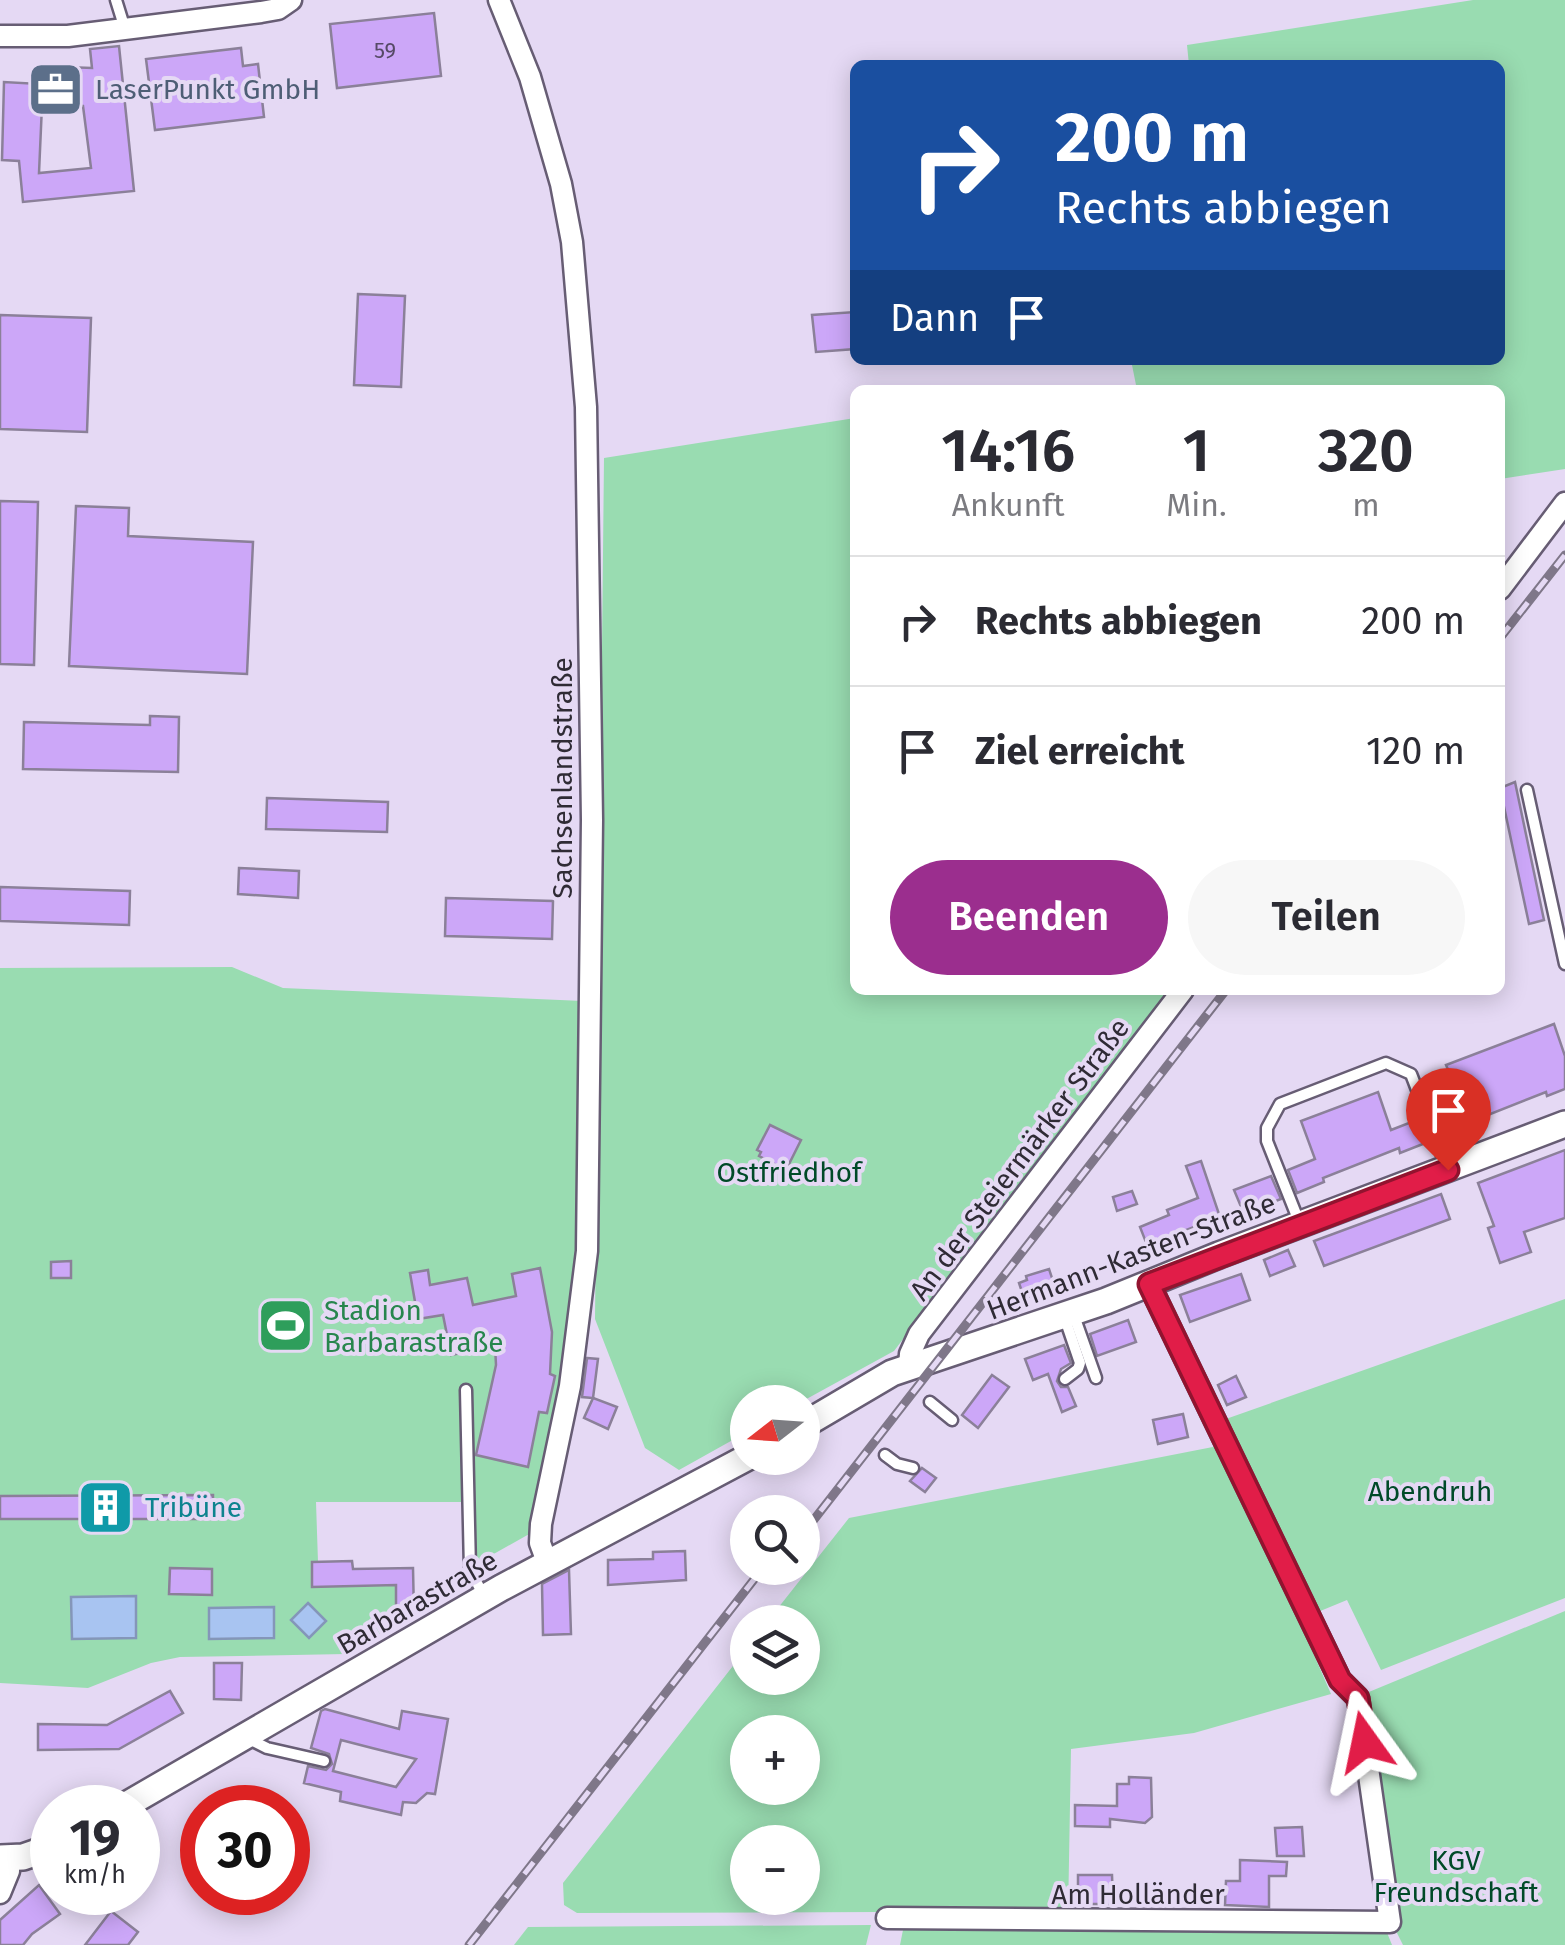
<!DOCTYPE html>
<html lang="de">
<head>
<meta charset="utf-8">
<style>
	:root { --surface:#fff; --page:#f7f7f7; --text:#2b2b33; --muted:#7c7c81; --line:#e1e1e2; --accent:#9b2e8e }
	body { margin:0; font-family:"Fira Sans",sans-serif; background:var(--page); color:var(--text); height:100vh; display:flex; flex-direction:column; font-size:38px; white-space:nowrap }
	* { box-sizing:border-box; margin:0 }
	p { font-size:32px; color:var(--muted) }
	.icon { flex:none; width:55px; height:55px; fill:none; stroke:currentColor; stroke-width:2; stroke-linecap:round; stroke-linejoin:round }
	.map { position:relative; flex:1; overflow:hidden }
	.side { position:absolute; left:850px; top:385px; width:655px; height:610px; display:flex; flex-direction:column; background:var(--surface); border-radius:15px; box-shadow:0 5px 25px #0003 }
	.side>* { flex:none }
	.banner { position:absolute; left:850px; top:60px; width:655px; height:305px; border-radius:15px; box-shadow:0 5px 25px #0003; background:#1a4fa0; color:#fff; overflow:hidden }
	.needle { width:65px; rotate:253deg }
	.buttons { position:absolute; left:730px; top:1385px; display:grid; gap:20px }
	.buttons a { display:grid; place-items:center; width:90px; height:90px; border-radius:50%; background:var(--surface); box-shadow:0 5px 25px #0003; font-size:50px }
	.speed { position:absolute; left:30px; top:1785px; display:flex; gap:20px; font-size:50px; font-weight:700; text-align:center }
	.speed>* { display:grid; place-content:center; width:130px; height:130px; border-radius:50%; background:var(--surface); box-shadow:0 5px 25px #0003; line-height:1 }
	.speed small { font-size:25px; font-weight:400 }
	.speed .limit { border:15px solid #d22; background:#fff; color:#111 }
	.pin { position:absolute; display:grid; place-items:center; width:85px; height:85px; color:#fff; margin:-102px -42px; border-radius:50% 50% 50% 0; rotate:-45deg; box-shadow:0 0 10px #0007 }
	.pin .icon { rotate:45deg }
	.me { position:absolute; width:110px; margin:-55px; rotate:348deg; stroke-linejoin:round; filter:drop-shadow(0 0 8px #0008) }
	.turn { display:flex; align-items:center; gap:35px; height:210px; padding:0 40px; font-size:45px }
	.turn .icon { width:130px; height:130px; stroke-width:2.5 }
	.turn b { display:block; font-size:70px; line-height:85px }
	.then { display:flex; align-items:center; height:95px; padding:0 40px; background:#0003; gap:20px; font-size:38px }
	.eta { display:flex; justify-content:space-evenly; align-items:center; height:170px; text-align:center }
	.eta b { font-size:60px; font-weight:600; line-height:70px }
	.cta { display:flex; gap:20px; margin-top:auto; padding:20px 40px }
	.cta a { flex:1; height:115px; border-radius:60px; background:var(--accent); color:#fff; font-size:40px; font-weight:600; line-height:115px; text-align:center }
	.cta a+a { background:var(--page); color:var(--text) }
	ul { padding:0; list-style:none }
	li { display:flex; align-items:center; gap:30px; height:130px; padding:0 40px; border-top:2px solid var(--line) }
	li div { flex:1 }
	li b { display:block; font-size:38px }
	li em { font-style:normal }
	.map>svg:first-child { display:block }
	.green { fill:#99dcb1; fill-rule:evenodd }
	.water { fill:#a8c4f1; stroke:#8496b9; stroke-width:2.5 }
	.building { fill:#cca7f8; stroke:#8b8099; stroke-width:2.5; fill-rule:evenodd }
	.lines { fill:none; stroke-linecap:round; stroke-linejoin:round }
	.service-casing { stroke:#675d74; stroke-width:15 }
	.minor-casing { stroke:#675d74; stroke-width:25 }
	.tertiary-casing { stroke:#675d74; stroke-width:30 }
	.service { stroke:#fff; stroke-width:10 }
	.minor { stroke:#fff; stroke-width:20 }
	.tertiary { stroke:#fff; stroke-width:25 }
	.rail-casing { stroke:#7f7789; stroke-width:9 }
	.rail { stroke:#e5d9f4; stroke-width:5; stroke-dasharray:15; stroke-linecap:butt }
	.route-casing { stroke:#92132f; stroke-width:25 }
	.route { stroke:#e11d48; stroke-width:18 }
	.labels { text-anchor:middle; stroke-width:8; stroke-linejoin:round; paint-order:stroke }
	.number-label { font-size:22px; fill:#564a66 }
	.service-label { font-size:28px; fill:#4e5e75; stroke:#e5d9f4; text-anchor:start }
	.street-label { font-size:28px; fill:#2f2b35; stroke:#e5d9f4 }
	.park-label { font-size:28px; fill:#004a28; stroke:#e5d9f4 }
	.leisure-label { font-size:28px; fill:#27864d; stroke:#e5d9f4; text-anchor:start }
	.culture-label { font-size:28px; fill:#0d838f; stroke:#e5d9f4; text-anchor:start }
</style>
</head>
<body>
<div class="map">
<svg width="1565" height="1945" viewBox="0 0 1565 1945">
	<rect width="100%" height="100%" fill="#e5d9f4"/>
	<!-- green -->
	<g class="green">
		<polygon points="1473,0 1565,0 1565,469 1500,479 1500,390 1137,390 1131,360 1500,360 1500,65 1189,65 1187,45"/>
		<polygon points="855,418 855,990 1168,990 894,1351 801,1402 748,1402 747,1432 679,1470 645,1448 595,1319 604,458"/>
		<polygon points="232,967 283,988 583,1001 579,1251 561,1402 531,1533 476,1564 473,1502 316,1502 318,1562 352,1561 353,1569 413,1568 414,1614 346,1654 180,1657 151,1663 88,1688 0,1683 0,968"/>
		<polygon points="1565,1299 1565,1598 1381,1670 1347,1600 1313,1614 1223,1420"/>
		<path d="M1223 1445 1331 1694 1194 1733 1071 1749 1068 1916 878 1912 577 1913 564 1905 563 1883 747 1648 748 1678H802V1622H767L849 1518ZM748 1732H802V1788H748ZM748 1842H802V1898H748Z"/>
		<polygon points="1565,1611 1565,1945 1403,1945 1395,1929 1364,1694"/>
		<polygon points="871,1925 866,1945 514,1945 528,1927"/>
		<polygon points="904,1925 1386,1930 1392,1945 900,1945"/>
	</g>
	<!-- water -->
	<g class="water">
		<polygon points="136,1596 136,1638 72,1639 71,1597"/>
		<polygon points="308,1603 326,1621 309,1638 291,1620"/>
		<polygon points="274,1607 274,1638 209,1639 209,1608"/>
	</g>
	<!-- building -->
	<g class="building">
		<polygon points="434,13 441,76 337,88 330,24"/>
		<path d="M119 46 134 191 23 202 19 161 2 160 4 82 39 84V66L92 68 90 49ZM42 105 83 106 91 168 39 173Z"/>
		<polygon points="241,48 243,66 258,64 264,117 155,130 146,59"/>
		<polygon points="358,294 405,296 401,387 354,385"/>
		<polygon points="855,312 855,349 816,352 812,315"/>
		<polygon points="0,315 91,318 87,432 0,429"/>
		<polygon points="0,501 38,502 34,665 0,664"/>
		<polygon points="76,506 129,508 128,536 253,542 247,674 69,666"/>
		<polygon points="150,716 179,717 178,772 23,769 24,722 150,725"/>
		<polygon points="1515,782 1544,920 1529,924 1500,788"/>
		<polygon points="267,798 388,802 387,832 266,829"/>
		<polygon points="239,868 299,871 298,898 238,894"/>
		<polygon points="0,887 130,891 129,925 0,921"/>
		<polygon points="446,898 553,901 552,939 445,936"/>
		<polygon points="1554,1024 1565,1056 1565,1089 1547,1096 1546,1092 1470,1122 1471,1126 1444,1136 1435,1113 1462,1102 1446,1065"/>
		<polygon points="1378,1092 1391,1130 1419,1119 1428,1142 1400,1153 1399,1148 1323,1178 1324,1182 1297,1193 1288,1170 1315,1159 1301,1121"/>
		<polygon points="770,1125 801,1140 786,1170 759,1156 761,1152 757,1150"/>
		<polygon points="1565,1150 1565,1218 1524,1232 1531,1252 1500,1263 1488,1228 1494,1226 1478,1183"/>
		<polygon points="1201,1161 1220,1217 1176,1234 1178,1239 1149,1250 1140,1227 1169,1215 1167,1210 1198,1198 1186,1166"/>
		<polygon points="1271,1176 1281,1199 1254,1209 1253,1204 1242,1209 1234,1190"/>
		<polygon points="1132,1191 1137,1204 1117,1211 1113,1197"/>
		<polygon points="1441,1194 1450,1219 1324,1266 1314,1241"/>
		<polygon points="1288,1250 1295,1266 1270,1276 1264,1260"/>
		<polygon points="71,1261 71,1278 51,1278 51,1262"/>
		<polygon points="540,1268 552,1332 550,1374 555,1376 547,1413 539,1412 528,1467 476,1455 496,1365 495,1346 451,1355 443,1315 418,1319 410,1273 428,1270 430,1285 467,1278 473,1305 516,1296 512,1274"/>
		<polygon points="1049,1269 1056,1290 1024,1298 1019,1283 1027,1280 1026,1276"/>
		<polygon points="1241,1274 1250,1300 1190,1322 1180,1295"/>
		<polygon points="1128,1320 1136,1342 1097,1356 1090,1334"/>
		<polygon points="1064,1345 1071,1363 1061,1369 1057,1381 1061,1387 1068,1387 1076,1406 1062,1412 1048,1374 1033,1380 1025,1359"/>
		<polygon points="587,1358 598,1359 593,1398 617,1407 608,1429 584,1418 593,1398 582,1397"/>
		<polygon points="992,1375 1009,1387 978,1428 962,1415"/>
		<polygon points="1236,1376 1246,1397 1227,1405 1218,1385"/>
		<polygon points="1183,1414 1188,1437 1158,1444 1153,1420"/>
		<polygon points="922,1468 936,1478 925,1492 910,1481"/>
		<polygon points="213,1495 213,1519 0,1519 0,1496"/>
		<polygon points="685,1551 686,1580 608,1585 608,1560 653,1559 653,1552"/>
		<polygon points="352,1561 353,1569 413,1568 414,1614 396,1625 396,1585 312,1587 312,1562"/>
		<polygon points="170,1568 212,1569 212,1595 169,1594"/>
		<polygon points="569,1570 571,1634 543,1635 542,1584"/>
		<polygon points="214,1663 242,1663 241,1700 214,1699"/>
		<polygon points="170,1691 183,1713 119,1749 38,1750 38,1724 107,1725"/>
		<path d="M325 1709 399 1729 402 1711 448 1719 435 1794 427 1793 416 1803 403 1802 401 1815 340 1801 341 1792 304 1783 308 1766 326 1770 332 1764 329 1754 311 1748 321 1711ZM341 1740 372 1748 416 1759 396 1787 333 1771Z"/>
		<polygon points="1129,1777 1151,1778 1152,1817 1145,1823 1110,1819 1110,1827 1075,1826 1075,1805 1117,1806 1117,1784 1129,1784"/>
		<polygon points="1302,1827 1304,1856 1277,1856 1275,1828"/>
		<polygon points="1240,1860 1287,1862 1286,1876 1269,1876 1269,1907 1225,1905 1226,1881 1240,1881"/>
		<polygon points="1078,1875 1112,1875 1113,1904 1078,1904"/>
		<polygon points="39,1885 60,1914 32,1934 23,1945 0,1945 0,1920"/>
		<polygon points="111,1911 138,1932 128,1945 85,1945"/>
	</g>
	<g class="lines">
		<defs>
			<g id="service">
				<polyline points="116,0 125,29"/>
				<polyline points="1527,790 1565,964"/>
				<polyline points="1300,1224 1267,1141 1267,1128 1280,1104 1386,1063 1411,1074 1447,1168"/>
				<polyline points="1073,1313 1096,1378"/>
				<polyline points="1064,1316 1080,1363 1078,1369 1065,1379"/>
				<polyline points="466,1390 470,1570 484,1596"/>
				<polyline points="930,1402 952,1420"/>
				<polyline points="885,1455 897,1464 913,1468"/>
				<polyline points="249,1739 267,1748 324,1761"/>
			</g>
			<g id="minor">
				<polyline points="499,0 530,77 561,184 572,242 586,407 592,820 587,1251 570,1386 541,1524 540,1543 547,1562"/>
				<polyline points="0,36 68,36 261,12 278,9 291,0"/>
				<polyline points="1500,589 1565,503"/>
				<polyline points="909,1366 910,1354 919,1334 1183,990"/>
				<polyline points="0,1893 9,1871 9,1858"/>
				<polyline points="887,1918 1390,1922 1358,1698 1340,1680 1149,1284"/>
			</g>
			<g id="tertiary">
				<polyline points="802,1426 892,1373 1106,1301 1219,1255 1565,1124"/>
				<polyline points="121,1808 501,1588 748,1457"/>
				<polyline points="0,1858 23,1857 52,1847"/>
			</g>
		</defs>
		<!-- service casing -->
		<use href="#service" class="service-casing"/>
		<!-- minor casing -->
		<use href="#minor" class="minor-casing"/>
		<!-- tertiary casing -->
		<use href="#tertiary" class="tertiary-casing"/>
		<!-- service -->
		<use href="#service" class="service"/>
		<!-- minor -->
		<use href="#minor" class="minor"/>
		<!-- tertiary -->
		<use href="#tertiary" class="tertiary"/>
		<defs>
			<g id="rail">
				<polyline points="1500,638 1565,555"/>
				<polyline points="802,1535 1226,990"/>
				<polyline points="469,1945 763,1568"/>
			</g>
		</defs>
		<!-- rail casing -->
		<use href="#rail" class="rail-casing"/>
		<!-- rail -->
		<use href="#rail" class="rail"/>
	</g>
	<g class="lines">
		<defs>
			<polyline id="route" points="1365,1742 1358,1698 1340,1680 1149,1284 1448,1170"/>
		</defs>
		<!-- route casing -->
		<use href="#route" class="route-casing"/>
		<!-- route -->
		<use href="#route" class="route"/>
	</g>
	<!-- icons -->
	<defs>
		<symbol id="office-square" viewBox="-11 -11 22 22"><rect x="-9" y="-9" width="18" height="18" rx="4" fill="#5c6f8a" stroke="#e5d9f4"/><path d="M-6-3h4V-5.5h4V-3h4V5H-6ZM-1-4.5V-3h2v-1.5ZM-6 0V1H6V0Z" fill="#fff"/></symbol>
		<symbol id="stadium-square" viewBox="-11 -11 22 22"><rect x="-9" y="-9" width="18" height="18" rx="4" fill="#2e9e5b" stroke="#e5d9f4"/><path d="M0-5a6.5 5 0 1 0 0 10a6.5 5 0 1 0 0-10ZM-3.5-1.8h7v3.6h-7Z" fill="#fff"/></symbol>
		<symbol id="building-square" viewBox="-11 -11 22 22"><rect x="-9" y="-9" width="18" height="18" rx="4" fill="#0f9aa8" stroke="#e5d9f4"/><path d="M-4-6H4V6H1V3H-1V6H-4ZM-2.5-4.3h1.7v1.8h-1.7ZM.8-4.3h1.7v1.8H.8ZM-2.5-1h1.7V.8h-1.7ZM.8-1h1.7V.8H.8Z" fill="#fff"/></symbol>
	</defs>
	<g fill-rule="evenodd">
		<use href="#office-square" x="24" y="58" width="63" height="63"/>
		<use href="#stadium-square" x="254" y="1294" width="63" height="63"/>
		<use href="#building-square" x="74" y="1476" width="63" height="63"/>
	</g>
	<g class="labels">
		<!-- number labels -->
		<g class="number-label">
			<text x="385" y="58">59</text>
		</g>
		<!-- service labels -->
		<g class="service-label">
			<text x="95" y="99">LaserPunkt GmbH</text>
		</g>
		<!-- street labels -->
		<g class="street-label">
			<text transform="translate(562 778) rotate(-90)" y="10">Sachsenlandstraße</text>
			<text transform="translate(1019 1159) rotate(-53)" y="10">An der Steiermärker Straße</text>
			<text transform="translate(1131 1256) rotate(-21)" y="10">Hermann-Kasten-Straße</text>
			<text transform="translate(417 1602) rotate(-30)" y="10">Barbarastraße</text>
			<text x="1138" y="1904">Am Holländer</text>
		</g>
		<!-- park labels -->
		<g class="park-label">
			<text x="789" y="1182">Ostfriedhof</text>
			<text x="1430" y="1501">Abendruh</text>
			<text x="1456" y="1870">KGV<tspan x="1456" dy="32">Freundschaft</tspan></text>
		</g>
		<!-- leisure labels -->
		<g class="leisure-label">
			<text x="324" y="1320">Stadion<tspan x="324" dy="32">Barbarastraße</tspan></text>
		</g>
		<!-- culture labels -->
		<g class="culture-label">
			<text x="145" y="1517">Tribüne</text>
		</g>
	</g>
</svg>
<div class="buttons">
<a><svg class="needle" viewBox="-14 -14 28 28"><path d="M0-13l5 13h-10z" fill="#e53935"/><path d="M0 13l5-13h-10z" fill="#7c7c81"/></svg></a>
<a><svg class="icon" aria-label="search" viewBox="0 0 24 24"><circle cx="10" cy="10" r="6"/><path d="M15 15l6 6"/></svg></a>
<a><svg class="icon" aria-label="layers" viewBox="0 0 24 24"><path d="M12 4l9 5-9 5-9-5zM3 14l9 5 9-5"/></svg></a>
<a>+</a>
<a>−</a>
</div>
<div class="speed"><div>19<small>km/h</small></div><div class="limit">30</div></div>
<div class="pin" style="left:1448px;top:1170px;background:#d93025"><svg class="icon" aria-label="arrive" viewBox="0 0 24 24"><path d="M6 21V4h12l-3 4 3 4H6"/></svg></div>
<svg class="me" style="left:1365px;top:1742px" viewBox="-20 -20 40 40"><path d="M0-17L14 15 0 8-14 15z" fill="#e11d48" stroke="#fff" stroke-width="4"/></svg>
<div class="banner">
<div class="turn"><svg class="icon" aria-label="right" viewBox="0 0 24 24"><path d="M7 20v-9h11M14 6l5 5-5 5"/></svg><div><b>200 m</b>Rechts abbiegen</div></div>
<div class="then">Dann<svg class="icon" aria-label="arrive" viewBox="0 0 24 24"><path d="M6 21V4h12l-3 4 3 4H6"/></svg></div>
</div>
<section class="side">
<div class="eta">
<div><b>14:16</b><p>Ankunft</p></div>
<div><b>1</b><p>Min.</p></div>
<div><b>320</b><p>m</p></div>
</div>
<ul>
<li><svg class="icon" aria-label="right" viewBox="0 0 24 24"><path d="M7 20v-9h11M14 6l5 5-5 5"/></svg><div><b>Rechts abbiegen</b></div><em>200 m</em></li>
<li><svg class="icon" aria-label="arrive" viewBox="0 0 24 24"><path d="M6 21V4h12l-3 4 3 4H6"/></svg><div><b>Ziel erreicht</b></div><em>120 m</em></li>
</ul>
<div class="cta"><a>Beenden</a><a>Teilen</a></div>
</section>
</div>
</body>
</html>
